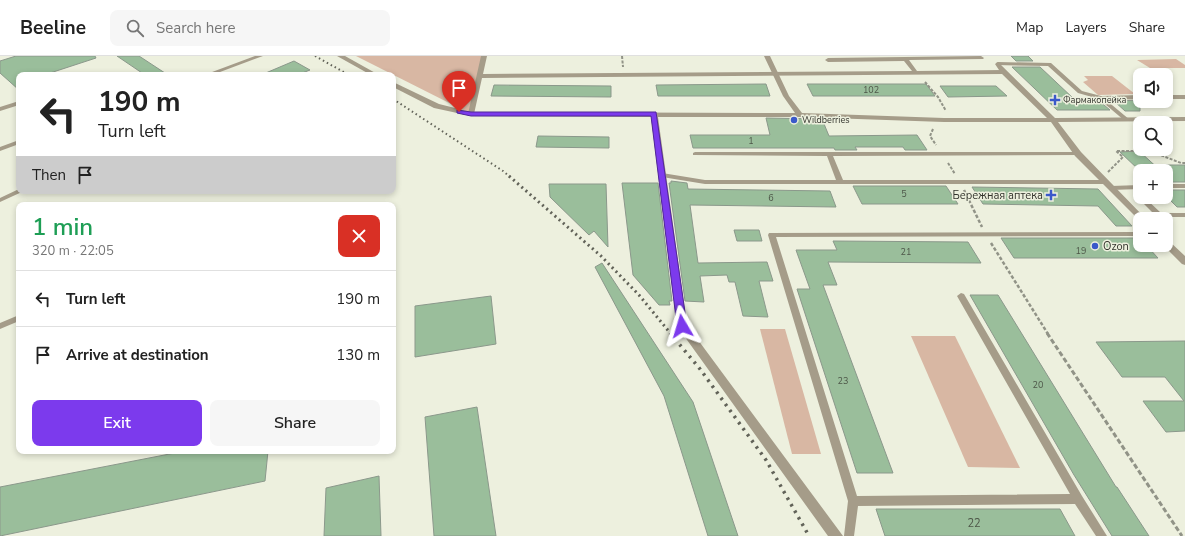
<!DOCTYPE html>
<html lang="en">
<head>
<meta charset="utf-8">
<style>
	:root { --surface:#fff; --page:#f6f6f6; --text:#222; --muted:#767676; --line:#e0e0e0; --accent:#7c3aed }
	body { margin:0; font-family:"Nunito Sans",sans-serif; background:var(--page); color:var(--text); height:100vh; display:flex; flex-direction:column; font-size:15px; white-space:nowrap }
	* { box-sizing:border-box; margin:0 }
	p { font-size:13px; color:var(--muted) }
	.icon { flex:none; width:22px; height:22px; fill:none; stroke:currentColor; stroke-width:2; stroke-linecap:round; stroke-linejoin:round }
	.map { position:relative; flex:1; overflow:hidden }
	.side { position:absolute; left:16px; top:146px; width:380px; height:252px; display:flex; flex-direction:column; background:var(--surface); border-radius:8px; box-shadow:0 2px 6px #0003 }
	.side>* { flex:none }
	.top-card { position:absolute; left:16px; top:16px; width:380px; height:122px; border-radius:8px; box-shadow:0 2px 6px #0003; background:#fff; color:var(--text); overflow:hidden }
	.fabs { position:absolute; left:1133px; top:12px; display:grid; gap:8px }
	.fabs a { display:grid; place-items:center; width:40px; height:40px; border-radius:8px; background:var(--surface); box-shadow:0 2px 6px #0003; font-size:20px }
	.pin { position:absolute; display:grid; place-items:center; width:34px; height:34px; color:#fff; margin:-41px -17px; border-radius:50% 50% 50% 0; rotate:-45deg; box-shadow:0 0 4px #0007 }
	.pin .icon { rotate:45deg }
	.me { position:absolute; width:44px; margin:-22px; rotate:353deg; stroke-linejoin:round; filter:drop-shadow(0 0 3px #0008) }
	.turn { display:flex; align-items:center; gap:14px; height:84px; padding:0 16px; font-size:18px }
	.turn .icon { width:52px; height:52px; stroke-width:2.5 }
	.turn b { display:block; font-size:28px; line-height:34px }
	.then { display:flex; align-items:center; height:38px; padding:0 16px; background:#0003; gap:8px; font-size:15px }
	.round { display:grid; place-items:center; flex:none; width:42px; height:42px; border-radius:8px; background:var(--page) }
	.headline { display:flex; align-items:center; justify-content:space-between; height:68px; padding:0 16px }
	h1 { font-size:24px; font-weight:600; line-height:30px; color:#1e9e55 }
	.button { display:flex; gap:8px; margin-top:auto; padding:8px 16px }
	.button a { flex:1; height:46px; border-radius:8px; background:var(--accent); color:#fff; font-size:16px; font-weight:600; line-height:46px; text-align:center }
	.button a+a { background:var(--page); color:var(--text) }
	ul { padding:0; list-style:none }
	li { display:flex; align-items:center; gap:12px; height:56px; padding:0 16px; border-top:1px solid var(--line) }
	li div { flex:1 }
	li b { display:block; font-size:15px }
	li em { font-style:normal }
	header { display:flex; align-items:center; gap:24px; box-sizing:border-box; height:56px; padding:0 20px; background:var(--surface); border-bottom:1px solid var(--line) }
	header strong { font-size:19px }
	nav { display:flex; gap:22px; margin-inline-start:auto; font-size:14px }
	.search { width:280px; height:36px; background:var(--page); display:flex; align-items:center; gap:10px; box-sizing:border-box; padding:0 14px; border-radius:8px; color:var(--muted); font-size:15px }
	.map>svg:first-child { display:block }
	.green { fill:#d8b7a3 }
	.building { fill:#9abe9b; stroke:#8b988b }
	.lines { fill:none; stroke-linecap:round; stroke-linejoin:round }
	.path-far2 { stroke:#919387; stroke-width:2; stroke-dasharray:3 1.5; stroke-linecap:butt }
	.path-far1 { stroke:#919387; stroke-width:2.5; stroke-dasharray:3.5 2; stroke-linecap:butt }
	.path { stroke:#919387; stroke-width:3; stroke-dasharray:5 2.5; stroke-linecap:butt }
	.lane { fill:#a59c89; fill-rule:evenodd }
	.street { fill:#a59c89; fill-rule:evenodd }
	.rail-far2 { stroke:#616258; stroke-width:2; stroke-dasharray:1.5 3; stroke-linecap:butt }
	.rail-far1 { stroke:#616258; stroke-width:3; stroke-dasharray:2 3.5; stroke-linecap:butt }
	.rail { stroke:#616258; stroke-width:3.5; stroke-dasharray:2.5 5; stroke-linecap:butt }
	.route { fill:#7c3aed; stroke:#51269a }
	.poi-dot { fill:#3a59ca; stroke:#edf0de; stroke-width:1.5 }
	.labels { text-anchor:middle; stroke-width:3; stroke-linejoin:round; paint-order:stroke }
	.number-label { font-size:9px; fill:#4d5648 }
	.far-poi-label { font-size:9px; fill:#33342d; stroke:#edf0de; text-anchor:start }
	.poi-label { font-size:11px; fill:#33342d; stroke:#edf0de; text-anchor:end }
	.near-number-label { font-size:11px; fill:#4d5648 }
</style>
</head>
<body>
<header>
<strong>Beeline</strong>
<div class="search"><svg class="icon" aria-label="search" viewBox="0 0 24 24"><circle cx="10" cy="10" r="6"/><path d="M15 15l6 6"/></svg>Search here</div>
<nav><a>Map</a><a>Layers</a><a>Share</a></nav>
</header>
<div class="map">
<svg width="1185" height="480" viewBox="0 0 1185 480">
	<rect width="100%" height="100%" fill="#edf0de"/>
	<!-- green -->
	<g class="green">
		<polygon points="356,0 484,0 471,58"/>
		<polygon points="1176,3 1185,9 1185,12 1150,12 1137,4"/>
		<polygon points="1084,20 1112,20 1135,38 1098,39 1083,26 1088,24"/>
		<polygon points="760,273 785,273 821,398 792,398"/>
		<polygon points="911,280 955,280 1020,412 968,411"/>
	</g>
	<!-- building -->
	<g class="building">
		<polygon points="16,0 95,0 96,2 44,19 19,19 19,34 0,17 0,5"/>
		<polygon points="117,0 139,0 168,19 145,19"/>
		<polygon points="1011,0 1028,0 1033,5 1016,5"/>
		<polygon points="294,5 310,14 297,19 261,19"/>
		<polygon points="1012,11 1040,11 1074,43 1098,44 1110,54 1057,54"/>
		<polygon points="766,28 770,40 658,40 656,29"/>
		<polygon points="807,28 926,28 935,40 813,40"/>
		<polygon points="494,29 611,30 611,41 491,40"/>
		<polygon points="940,30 996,30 1007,40 948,41"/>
		<polygon points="1140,44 1140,55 1125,55 1114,45"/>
		<polygon points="766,62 822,63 829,80 917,79 927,94 905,94 903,91 855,91 857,94 835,94 834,92 693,92 690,79 770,79"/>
		<polygon points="538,80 609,81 609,92 536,91"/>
		<polygon points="1139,95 1161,115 1140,115 1120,96"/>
		<rect x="1166" y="109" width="19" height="17"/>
		<polygon points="671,125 687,127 688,133 830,135 836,151 690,149 698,207 767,206 773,225 759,225 768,261 743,260 735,226 729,226 727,219 700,220 704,246 685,245 669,127 671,127"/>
		<polygon points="622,127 658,127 672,245 669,245 670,249 659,249 633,219"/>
		<polygon points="549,128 606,128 608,191 594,175 589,179 550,141"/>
		<polygon points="853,130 946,130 958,148 862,148"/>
		<polygon points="972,131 1098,133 1132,170 1116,170 1098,150 983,148"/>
		<polygon points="1166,134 1185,134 1185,151 1177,151 1166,140"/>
		<polygon points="734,174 759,174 762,185 737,185"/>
		<polygon points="1001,182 1140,182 1140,189 1146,189 1158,202 1014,202"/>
		<polygon points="833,185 968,186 981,207 828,206 837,229 823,229 893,417 857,417 797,233 810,233 796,194 837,194"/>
		<polygon points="602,207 693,346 738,480 708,480 664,340 595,211"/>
		<polygon points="970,239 998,239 1116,431 1117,431 1149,480 1112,480 1074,419"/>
		<polygon points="491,240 496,288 415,301 415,250"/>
		<polygon points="1185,285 1185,375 1166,376 1143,345 1184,345 1165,321 1122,321 1096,286"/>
		<polygon points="477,351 496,480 434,480 425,361"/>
		<polygon points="185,395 268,395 265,425 0,480 0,431"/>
		<polygon points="379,420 381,480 324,480 326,432"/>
		<polygon points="876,453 1060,453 1075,480 885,480"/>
	</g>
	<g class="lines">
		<!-- path-far2 -->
		<g class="path-far2">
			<polyline points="622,0 623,11"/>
			<polyline points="925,26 938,41 946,55"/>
			<polyline points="933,73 930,80 936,89"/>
			<polyline points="948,107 955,118"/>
			<polyline points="1108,116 1123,101 1116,95 1150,95 1181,107 1185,107"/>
		</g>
		<!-- path-far1 -->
		<g class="path-far1">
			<polyline points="964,134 982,171"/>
			<polyline points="991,187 1048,278"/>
		</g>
		<!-- path -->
		<polyline class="path" points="1047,277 1182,480"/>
		<!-- lane -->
		<g class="lane">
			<polygon points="255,0 263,0 212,19 204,19"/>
			<polygon points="481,0 487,0 483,18 912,15 904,5 828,6 825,4 828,2 981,0 984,2 983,3 909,4 917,15 1003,14 1006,16 1003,18 482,22 474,58 471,60 468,58"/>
			<polygon points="998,6 1051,7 1082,35 1101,40 1140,39 1140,43 1106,44 1130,64 1125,65 1099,43 1078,37 1048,10 996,9 996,7"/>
			<rect x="1166" y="39" width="19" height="4"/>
			<polygon points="19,45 19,49 0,55 0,51"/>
			<polygon points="19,84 19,88 0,95 0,91"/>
			<polygon points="695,96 1078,96 1081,98 1080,99 833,100 843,124 1106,124 1109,126 1106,128 705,128 662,121 659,119 662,117 705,124 836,124 827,100 693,99 693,97"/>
			<rect x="1166" y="128" width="19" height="4"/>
			<polygon points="1140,129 1140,133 1111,134 1108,132 1111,130"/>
			<polygon points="19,133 19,135 24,135 0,146 0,142"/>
			<polygon points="1140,139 1140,141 1144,141 1161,157 1185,157 1185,161 1157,161 1138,142 1138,140"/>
			<polygon points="1140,176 1140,180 776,181 857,440 1070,438 957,240 961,237 964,238 1082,440 1107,480 1096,480 1075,448 858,450 854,480 844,480 848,445 768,179 769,177"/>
			<polygon points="19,259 19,265 0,273 0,267"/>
		</g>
		<!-- street -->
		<g class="street">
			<polygon points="337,0 345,0 379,19 371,19"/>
			<polygon points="764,0 770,0 789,40 802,57 944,62 1047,62 1001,17 995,8 998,6 1055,62 1185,61 1185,65 1058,66 1081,96 1146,163 1140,163 1140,165 1075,100 1051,66 944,66 800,61 658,61 687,269 843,480 828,480 677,270 651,61 471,60 434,52 393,31 393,26 439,48 471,56 795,57 783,40"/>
			<polygon points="1166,184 1169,185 1185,200 1185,209 1182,208 1163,189 1166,189"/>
		</g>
		<!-- rail-far2 -->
		<g class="rail-far2">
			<polyline points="315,0 349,19"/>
			<polyline points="393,43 503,115 510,121"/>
		</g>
		<!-- rail-far1 -->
		<polyline class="rail-far1" points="509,120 601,200 639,239 671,278"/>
		<!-- rail -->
		<polyline class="rail" points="670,277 700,313 766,404 809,480"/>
	</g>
	<!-- route -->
	<polygon class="route" points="457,54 471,56 656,56 687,270 685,273 682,274 677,270 651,60 471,60 457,57"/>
	<!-- markers -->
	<g class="poi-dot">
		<path d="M1053 38h4v4h4v4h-4v4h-4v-4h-4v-4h4z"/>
		<circle cx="794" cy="64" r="4"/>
		<path d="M1049 133h4v4h4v4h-4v4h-4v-4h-4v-4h4z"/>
		<circle cx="1095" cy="190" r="4"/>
	</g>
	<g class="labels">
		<!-- number labels -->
		<g class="number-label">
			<text x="871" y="37">102</text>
			<text x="751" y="88">1</text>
			<text x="904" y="141">5</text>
			<text x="771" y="145">6</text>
			<text x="1081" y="198">19</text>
			<text x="906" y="199">21</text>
			<text x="843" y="328">23</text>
			<text x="1038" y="332">20</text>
		</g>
		<!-- far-poi labels -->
		<g class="far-poi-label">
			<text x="1063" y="47">Фармакопейка</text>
			<text x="802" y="67">Wildberries</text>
		</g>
		<!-- poi labels -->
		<g class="poi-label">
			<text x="1043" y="143">Бережная аптека</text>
			<text x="1103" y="194" text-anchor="start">Ozon</text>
		</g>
		<!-- near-number labels -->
		<g class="near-number-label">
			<text x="974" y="471">22</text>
		</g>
	</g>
</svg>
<div class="fabs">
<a><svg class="icon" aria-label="sound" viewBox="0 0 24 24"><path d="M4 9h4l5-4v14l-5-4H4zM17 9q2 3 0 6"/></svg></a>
<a><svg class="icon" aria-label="search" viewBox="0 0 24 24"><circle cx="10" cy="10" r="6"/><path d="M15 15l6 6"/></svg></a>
<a>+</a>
<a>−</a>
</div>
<div class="pin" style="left:459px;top:56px;background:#d93025"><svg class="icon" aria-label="arrive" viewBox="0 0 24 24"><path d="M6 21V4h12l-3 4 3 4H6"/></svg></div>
<svg class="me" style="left:682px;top:270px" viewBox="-20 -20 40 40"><path d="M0-17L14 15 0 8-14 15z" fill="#7c3aed" stroke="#fff" stroke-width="4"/></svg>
<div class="top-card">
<div class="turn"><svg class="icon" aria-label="left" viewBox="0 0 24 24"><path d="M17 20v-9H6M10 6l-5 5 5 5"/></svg><div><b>190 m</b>Turn left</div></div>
<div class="then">Then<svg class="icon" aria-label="arrive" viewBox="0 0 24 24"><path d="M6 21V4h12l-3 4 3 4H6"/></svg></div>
</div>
<section class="side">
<div class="headline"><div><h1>1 min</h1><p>320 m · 22:05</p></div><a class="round" style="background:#d93025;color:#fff"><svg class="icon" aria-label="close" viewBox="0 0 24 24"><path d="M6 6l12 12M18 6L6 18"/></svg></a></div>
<ul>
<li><svg class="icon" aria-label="left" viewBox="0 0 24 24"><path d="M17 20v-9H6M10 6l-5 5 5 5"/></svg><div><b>Turn left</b></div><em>190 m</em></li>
<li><svg class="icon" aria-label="arrive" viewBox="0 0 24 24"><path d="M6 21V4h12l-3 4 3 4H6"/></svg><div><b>Arrive at destination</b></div><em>130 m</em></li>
</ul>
<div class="button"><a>Exit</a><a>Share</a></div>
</section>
</div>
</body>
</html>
